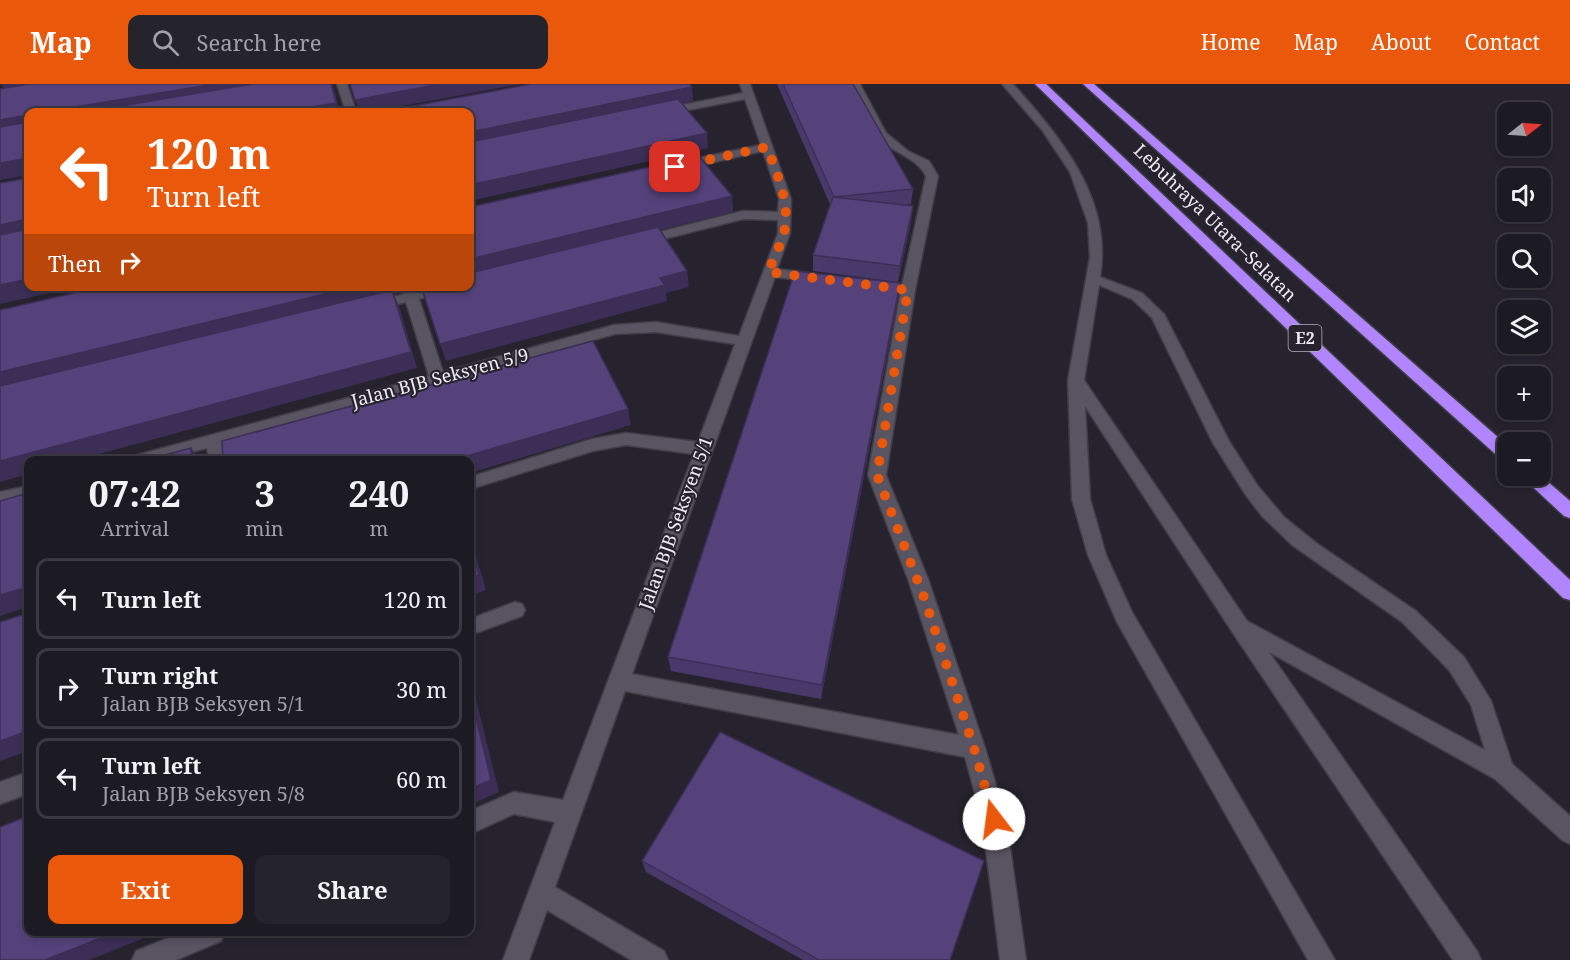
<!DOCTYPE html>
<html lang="en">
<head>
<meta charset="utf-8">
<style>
	:root { --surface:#1c1a23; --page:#25232b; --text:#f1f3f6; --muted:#a0a1a6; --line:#3a3841; --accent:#ea580c }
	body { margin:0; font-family:"Noto Serif",serif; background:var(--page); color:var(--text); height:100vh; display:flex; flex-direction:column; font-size:22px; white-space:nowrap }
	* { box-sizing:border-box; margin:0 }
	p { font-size:20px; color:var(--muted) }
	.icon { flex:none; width:33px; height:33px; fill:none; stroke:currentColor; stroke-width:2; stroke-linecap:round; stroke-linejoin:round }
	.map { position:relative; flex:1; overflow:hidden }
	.drawer { position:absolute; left:24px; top:372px; width:450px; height:480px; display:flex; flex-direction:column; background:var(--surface); border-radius:12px; box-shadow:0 3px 9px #0003,0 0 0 2px var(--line) }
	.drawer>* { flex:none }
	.guide { position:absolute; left:24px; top:24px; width:450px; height:183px; border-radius:12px; box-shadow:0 3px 9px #0003,0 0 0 2px var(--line); background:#ea580c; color:#fff; overflow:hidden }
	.needle { width:39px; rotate:73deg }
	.tools { position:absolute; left:1497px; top:18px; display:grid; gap:12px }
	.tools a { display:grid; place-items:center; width:54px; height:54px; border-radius:12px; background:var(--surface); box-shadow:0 3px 9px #0003,0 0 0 2px var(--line); font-size:30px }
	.pin { position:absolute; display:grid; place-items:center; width:51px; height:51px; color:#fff; margin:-26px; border-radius:12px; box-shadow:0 3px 9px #0006 }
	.me { position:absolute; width:66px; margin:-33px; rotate:345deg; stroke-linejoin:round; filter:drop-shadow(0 0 4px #0008) }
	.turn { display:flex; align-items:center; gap:21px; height:126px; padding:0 24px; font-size:27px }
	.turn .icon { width:78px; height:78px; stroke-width:2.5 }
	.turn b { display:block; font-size:42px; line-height:51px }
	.then { display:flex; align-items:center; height:57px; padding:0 24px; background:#0003; gap:12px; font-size:22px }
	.eta { display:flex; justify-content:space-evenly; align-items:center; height:102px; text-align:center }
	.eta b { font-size:36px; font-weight:700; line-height:42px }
	.button { display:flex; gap:12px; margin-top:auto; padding:12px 24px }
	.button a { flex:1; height:69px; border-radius:12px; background:var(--accent); color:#fff; font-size:24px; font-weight:700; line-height:69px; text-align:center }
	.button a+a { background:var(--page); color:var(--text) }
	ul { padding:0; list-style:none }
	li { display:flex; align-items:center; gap:18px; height:81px; margin:0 12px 9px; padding:0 12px; border:3px solid var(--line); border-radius:12px }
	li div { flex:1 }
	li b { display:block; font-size:22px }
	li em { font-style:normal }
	header { display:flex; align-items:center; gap:36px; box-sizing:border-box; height:84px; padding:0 30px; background:var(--accent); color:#fff }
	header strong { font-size:28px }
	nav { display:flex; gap:33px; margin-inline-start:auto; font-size:21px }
	.search { width:420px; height:54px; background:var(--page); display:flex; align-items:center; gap:15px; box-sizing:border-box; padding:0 21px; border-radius:12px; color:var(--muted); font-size:22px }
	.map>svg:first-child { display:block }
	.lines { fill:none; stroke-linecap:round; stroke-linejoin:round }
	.minor-casing { stroke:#403d47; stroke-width:3 }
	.highway-casing { stroke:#403d47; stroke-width:3 }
	.minor { fill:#585462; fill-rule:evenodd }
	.highway { fill:#b085fe; fill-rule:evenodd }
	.wall { fill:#49396a }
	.shaded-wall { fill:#3c2e56 }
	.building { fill:#55427b; stroke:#3c2e56; stroke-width:1.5 }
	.route { stroke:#ea580c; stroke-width:10; stroke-dasharray:0 18 }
	.labels { text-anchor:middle; stroke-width:4.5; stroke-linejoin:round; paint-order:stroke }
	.shield { fill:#26232f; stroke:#b1afb8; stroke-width:1.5 }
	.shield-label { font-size:16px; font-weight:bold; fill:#edebf3 }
	.street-label { font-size:18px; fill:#edebf3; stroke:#26232f }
</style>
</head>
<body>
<header>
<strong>Map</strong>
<div class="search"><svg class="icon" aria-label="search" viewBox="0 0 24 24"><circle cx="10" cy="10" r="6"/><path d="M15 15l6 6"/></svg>Search here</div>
<nav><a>Home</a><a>Map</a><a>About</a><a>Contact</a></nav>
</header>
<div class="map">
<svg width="1570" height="876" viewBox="0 0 1570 876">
	<rect width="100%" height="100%" fill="#26232f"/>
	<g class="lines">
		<defs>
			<g id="minor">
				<polygon points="337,0 347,0 356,28 346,28"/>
				<path d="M740 0H750L791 115 790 149 777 185 817 190 824 194 817 198 775 193 632 590 959 651 908 495 868 391 901 206 926 92C917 74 894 69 879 55 867 44 857 15 850 0H860L886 49 908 67 929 77 938 92 915 206 886 391 928 495 985 664 1006 735 1026 876H1000L982 735 965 673 625 607 555 803 664 867 668 876H631L547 826 529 876H503L555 738 514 730 470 750V727L514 708 563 716 694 370 626 361 593 367 470 405V393L592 355 626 349 698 358 735 260 656 248 615 250 224 359 225 376H209L207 364 161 376H133L135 372 141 370 429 292 406 218 373 226 366 222 368 219 404 210 401 202H415L417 207 434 202H460L458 205 419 215 443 288 614 241 656 238 739 252 778 149V136L743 135 640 161 633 157 635 154 743 127 778 128 779 115 763 67 679 86 673 82 679 78 761 61 745 15 662 31 657 28 662 25 743 9Z"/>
				<path d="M1002 0H1013C1061 54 1113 115 1100 193L1142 209 1164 230 1229 357 1257 401 1284 433 1316 459 1416 527 1464 573 1491 617 1512 680 1570 732V760L1562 756 1495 695 1269 568 1477 867 1481 876H1453L1233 549 1085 322 1090 415 1106 471 1132 528 1335 876H1308L1117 538 1088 471 1072 415 1068 296 1090 173 1088 139 1070 88 1042 46ZM1099 201 1132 215 1152 234 1213 359 1245 410 1262 432 1292 461 1402 538 1449 586 1471 621 1485 666 1247 537 1084 296Z"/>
				<polygon points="28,402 28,414 0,422 0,408"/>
				<polygon points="515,518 522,520 525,526 522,532 470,551 470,535"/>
				<polygon points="28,688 28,710 0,720 0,698"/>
				<polygon points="183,848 225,848 221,857 176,876 132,876 136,867"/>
			</g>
			<g id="highway">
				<polygon points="1035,0 1046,0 1570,496 1570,516 1563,514"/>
				<polygon points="1083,0 1094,0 1508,362 1508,378 1502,376"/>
				<polygon points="1540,391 1570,417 1570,434 1564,432 1521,392"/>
			</g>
		</defs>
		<!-- minor casing -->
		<use href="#minor" class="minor-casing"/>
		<!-- highway casing -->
		<use href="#highway" class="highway-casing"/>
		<!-- minor -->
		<use href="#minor" class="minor"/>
		<!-- highway -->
		<use href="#highway" class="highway"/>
	</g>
	<!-- wall -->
	<g class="wall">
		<polygon points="777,0 853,0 913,105 911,120 903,121 913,122 911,138 898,198 813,187 813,171 830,120"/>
		<polygon points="898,215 821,615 671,587 668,573"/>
		<polygon points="642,777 950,876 803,876 646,788"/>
	</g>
	<!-- shaded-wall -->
	<g class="shaded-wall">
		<polygon points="1,0 37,0 4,5"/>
		<polygon points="214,0 305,0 140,28 45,28"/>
		<polygon points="331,0 333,0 333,2 340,28 280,28"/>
		<polygon points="440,0 521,0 370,28 360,28 355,16"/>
		<polygon points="692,3 693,17 470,63 470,48"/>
		<polygon points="28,31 28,48 0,53 0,36"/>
		<polygon points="707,49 708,64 470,117 470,101"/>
		<polygon points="28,74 28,91 0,96 0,79"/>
		<polygon points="732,112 733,128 470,192 470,175"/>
		<polygon points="913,122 911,138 898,198 900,182"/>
		<polygon points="28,135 28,153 0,159 0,141"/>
		<polygon points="687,187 689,203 666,209 667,217 446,277 440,260 660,194"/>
		<polygon points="28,195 28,202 80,202 0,220 0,201"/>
		<polygon points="900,199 898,215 821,615 822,601"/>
		<polygon points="358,202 394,202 397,211 394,211 399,222 417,284 77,376 28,376 28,390 0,398 0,288"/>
		<polygon points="628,325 631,341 470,389 470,376 453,376"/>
		<polygon points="191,364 200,376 191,376"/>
		<polygon points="470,452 486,506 470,512"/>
		<polygon points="28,503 28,523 0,532 0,511"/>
		<polygon points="470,591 499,708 470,721"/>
		<polygon points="28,647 28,667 0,677 0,657"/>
		<polygon points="116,848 159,848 89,876 45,876"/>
	</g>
	<!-- building -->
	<g class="building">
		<polygon points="29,0 214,0 45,28 28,28 28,31 0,36 0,5"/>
		<polygon points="252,0 331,0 336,19 280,28 85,28"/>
		<polygon points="350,0 440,0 355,16"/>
		<polygon points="531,0 689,0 692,3 470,48 470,28 381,28"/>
		<polygon points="783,0 853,0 913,105 834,113"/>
		<polygon points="678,15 707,49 470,101 470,58"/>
		<polygon points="28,38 28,74 0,79 0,43"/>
		<polygon points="699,72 732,112 470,175 470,123"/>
		<polygon points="28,94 28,135 0,141 0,99"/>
		<polygon points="833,113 913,122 900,182 813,171"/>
		<polygon points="658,143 687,187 660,194 665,201 440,260 421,202 470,202 470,189"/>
		<polygon points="28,145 28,195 0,201 0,151"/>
		<polygon points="795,187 900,199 822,601 668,573"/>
		<polygon points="104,202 358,202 0,288 0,226"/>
		<polygon points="392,206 411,268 0,377 0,302"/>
		<polygon points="593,257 628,325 453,376 223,376 222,357"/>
		<polygon points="191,364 191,376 146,376"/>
		<polygon points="28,409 28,503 0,511 0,417"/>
		<polygon points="470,460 479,491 470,495"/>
		<polygon points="28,529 28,647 0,657 0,538"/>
		<polygon points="470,609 491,696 470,705"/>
		<polygon points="720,648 984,777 950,876 819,876 642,777"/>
		<polygon points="28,732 28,848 116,848 45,876 0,876 0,743"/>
	</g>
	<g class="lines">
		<!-- route -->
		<path class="route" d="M675 83 767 63C777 90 791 120 784 149 780 162 773 176 768 188L908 206 877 391 925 516 974 664 994 735"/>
	</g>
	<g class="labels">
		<!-- shield labels -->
		<rect class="shield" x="1288.5" y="241" width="33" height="26" rx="4.5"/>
		<g class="shield-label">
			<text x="1305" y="260">E2</text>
		</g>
		<!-- street labels -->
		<g class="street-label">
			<text transform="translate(1215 139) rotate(44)" y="6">Lebuhraya Utara–Selatan</text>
			<text transform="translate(440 294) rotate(-15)" y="6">Jalan BJB Seksyen 5/9</text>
			<text transform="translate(676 439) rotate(-70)" y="6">Jalan BJB Seksyen 5/1</text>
		</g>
	</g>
</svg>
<div class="tools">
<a><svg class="needle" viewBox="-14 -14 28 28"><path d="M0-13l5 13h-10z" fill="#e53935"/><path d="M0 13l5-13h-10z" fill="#a0a1a6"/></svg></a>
<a><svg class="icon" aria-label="sound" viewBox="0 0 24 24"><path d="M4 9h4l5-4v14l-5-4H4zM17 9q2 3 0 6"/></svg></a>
<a><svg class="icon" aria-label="search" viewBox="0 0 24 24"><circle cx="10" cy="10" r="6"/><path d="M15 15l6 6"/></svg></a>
<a><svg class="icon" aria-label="layers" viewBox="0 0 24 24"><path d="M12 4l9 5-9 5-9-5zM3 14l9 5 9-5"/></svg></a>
<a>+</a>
<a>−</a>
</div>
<div class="pin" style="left:675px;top:83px;background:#d93025"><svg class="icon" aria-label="arrive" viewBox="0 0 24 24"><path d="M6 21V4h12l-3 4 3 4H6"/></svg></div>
<svg class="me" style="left:994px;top:735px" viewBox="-20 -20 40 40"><circle r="19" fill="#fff"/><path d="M0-13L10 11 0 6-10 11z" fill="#ea580c"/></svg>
<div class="guide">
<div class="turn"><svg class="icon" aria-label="left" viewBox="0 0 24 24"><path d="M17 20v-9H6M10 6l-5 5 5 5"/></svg><div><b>120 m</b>Turn left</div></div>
<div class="then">Then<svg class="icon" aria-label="right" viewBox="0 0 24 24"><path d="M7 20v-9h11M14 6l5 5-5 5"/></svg></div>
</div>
<section class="drawer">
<div class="eta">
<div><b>07:42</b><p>Arrival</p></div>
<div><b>3</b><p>min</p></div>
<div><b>240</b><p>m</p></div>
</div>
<ul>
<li><svg class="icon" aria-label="left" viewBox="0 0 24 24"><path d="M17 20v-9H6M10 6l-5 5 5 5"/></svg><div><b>Turn left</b></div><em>120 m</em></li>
<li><svg class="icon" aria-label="right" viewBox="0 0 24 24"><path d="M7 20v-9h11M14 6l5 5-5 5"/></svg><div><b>Turn right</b><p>Jalan BJB Seksyen 5/1</p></div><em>30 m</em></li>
<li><svg class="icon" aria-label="left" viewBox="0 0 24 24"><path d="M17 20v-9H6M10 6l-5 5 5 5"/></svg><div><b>Turn left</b><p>Jalan BJB Seksyen 5/8</p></div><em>60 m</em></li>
</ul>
<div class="button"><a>Exit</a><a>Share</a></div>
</section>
</div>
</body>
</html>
